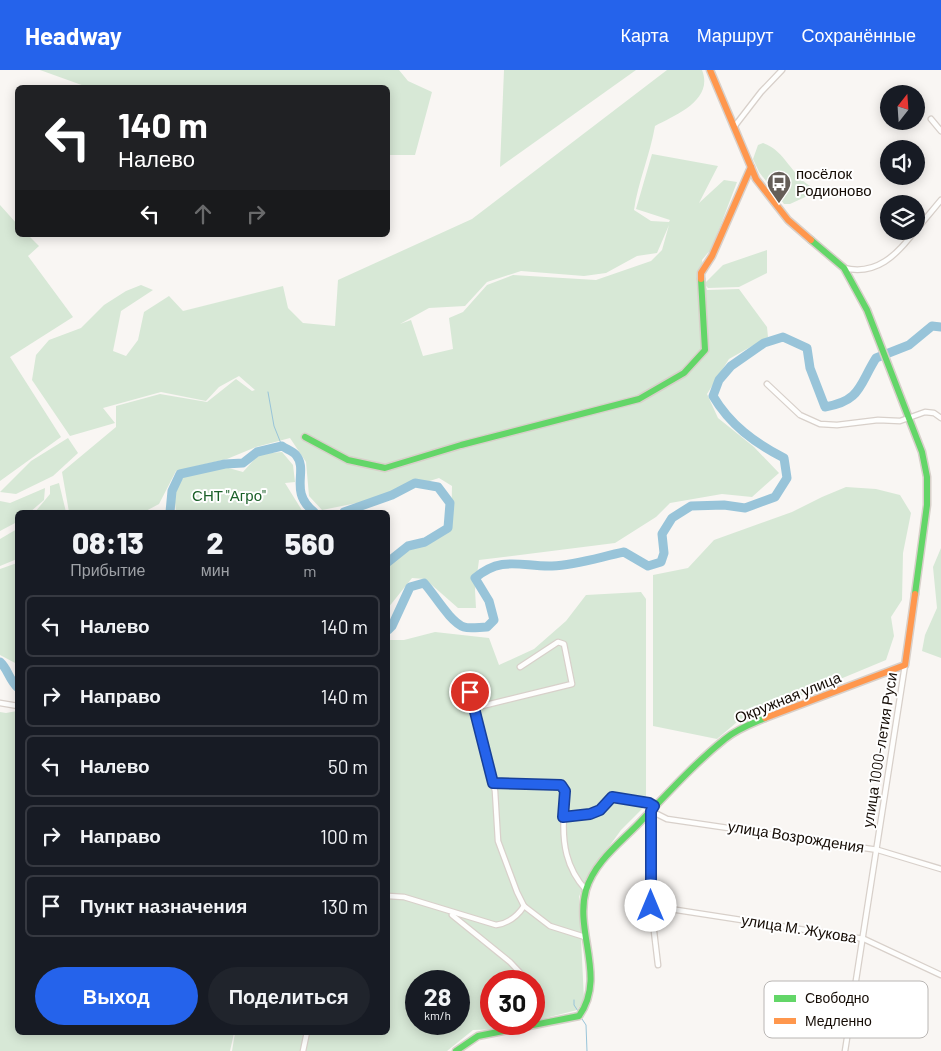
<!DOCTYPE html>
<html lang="ru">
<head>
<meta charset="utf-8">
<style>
	:root { --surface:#171b24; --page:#20242c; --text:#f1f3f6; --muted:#9ea1a6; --line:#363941; --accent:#2563eb }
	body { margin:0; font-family:Barlow,sans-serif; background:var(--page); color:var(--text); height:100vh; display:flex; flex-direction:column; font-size:19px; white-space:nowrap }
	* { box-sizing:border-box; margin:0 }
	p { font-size:16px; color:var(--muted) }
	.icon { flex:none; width:28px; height:28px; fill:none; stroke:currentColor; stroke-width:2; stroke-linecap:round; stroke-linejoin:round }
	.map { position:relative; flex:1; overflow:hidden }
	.sheet { position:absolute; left:15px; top:440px; width:375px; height:525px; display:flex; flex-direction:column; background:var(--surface); border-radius:8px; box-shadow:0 2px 12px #0003 }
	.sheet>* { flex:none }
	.banner { position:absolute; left:15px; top:15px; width:375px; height:152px; border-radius:8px; box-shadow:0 2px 12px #0003; background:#202124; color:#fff; overflow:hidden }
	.needle { width:32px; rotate:17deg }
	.controls { position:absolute; left:880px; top:15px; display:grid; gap:10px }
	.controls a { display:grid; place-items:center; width:45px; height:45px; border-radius:50%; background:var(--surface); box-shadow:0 2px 12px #0003; font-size:25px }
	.speed { position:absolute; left:405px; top:900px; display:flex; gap:10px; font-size:25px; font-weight:700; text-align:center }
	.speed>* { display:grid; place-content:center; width:65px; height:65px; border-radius:50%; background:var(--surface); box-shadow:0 2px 12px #0003; line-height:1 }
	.speed small { font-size:12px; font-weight:400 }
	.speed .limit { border:8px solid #d22; background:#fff; color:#111 }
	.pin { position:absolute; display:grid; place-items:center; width:42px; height:42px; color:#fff; margin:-21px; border:2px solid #fff; border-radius:50%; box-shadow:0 1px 5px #0007 }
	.me { position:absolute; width:55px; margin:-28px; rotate:0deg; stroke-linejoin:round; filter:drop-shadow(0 0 4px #0008) }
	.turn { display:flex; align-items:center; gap:18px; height:105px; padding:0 20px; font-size:22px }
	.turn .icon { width:65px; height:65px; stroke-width:2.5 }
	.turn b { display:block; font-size:35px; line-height:42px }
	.lanes { display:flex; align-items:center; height:48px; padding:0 20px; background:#0003; justify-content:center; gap:25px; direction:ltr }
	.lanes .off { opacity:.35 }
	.eta { display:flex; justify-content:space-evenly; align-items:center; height:85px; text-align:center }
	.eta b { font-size:30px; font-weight:800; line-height:35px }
	.button { display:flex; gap:10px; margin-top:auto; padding:10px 20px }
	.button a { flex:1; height:58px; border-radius:30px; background:var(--accent); color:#fff; font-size:20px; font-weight:800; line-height:58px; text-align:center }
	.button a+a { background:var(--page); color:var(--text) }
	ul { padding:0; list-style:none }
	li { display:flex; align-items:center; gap:15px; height:62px; margin:0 10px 8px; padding:0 10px; border:2px solid var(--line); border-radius:8px }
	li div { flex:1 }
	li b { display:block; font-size:19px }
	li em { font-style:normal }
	header { display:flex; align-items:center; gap:30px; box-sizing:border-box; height:70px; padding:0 25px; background:var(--accent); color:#fff }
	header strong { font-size:24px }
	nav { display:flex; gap:28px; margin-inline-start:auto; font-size:18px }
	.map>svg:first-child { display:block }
	.green { fill:#d7e8d6; fill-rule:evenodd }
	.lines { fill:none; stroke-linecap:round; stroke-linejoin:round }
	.stream { stroke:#98c4d9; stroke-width:1 }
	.river { stroke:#98c4d9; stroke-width:9 }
	.street-casing { stroke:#d8d0ca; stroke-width:7 }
	.fast-casing { stroke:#d8d0ca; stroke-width:9 }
	.slow-casing { stroke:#d8d0ca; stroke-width:9 }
	.street { stroke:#fefefd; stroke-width:4.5 }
	.fast { stroke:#63d668; stroke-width:6 }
	.slow { stroke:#ff974d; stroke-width:6 }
	.route-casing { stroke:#184099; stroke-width:12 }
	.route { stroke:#2563eb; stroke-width:9 }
	.labels { text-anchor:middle; stroke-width:4; stroke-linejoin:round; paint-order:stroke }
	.poi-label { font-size:15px; fill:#150c05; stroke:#fff; text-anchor:start }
	.park-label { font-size:15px; fill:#1b6029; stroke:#fff }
	.street-label { font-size:15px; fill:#150c05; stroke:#fff }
	.key { fill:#fff; stroke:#b9b6b4; stroke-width:1 }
	.key-label { font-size:14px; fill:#150c05 }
</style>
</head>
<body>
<header>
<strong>Headway</strong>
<nav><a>Карта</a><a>Маршрут</a><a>Сохранённые</a></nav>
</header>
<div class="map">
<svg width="941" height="981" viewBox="0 0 941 981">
	<rect width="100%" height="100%" fill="#f9f6f3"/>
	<!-- green -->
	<g class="green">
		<polygon points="40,0 399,0 408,11 432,22 415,85 388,85 388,18 90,18"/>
		<polygon points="504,0 636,0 500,97"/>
		<path d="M667 0H702C714 30 676 45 655 56 650 85 638 112 634 140L651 151 669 152 670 150 636 139 652 84 718 96 699 133 724 110 737 112 712 178 702 190 706 212 723 195 767 180V203L739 217 708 218 706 216 707 220 739 219 767 257 768 267 729 289 707 324 718 348 754 377 779 403 752 427 722 424 670 433 656 447 615 473 479 490 475 520 476 538H458L425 509 412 508 388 538V490L406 479 451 460 452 416 439 408 367 431 322 440 309 426 306 392 290 368 256 377 227 389 176 401 159 434 144 442H69L62 402 116 357V336L160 324 207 332 236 309 252 321 255 320 239 306 219 317 206 331 161 322 103 338 115 353 70 366 32 310 36 285 49 270 81 258 104 235 126 221 141 215 153 220 121 241 113 281 126 286 138 270 144 242 169 226 183 241 283 216 288 238 303 253 335 256 338 210 472 149ZM669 155 662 180 651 191 596 210 513 205 487 215 463 242 449 248 453 279 423 286 411 250 400 254 429 238 465 236 487 212 521 201 584 206 606 203 637 186 657 183Z"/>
		<path d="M763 73C786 81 791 106 812 117L814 123 790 134H784L759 102 753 89 758 75Z"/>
		<polygon points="0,135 17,154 18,165 28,165 39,176 28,186 73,247 10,287 61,367 0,411"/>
		<polygon points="68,368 78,383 53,406 16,424 0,422 31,391"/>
		<polygon points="282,382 293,395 295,412 285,413 303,442 176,442 174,422 183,407 225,397 243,402 259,384"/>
		<polygon points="59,413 66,442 35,442 50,424 50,416"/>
		<polygon points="846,417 876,419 900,425 911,443 903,483 902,530 891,547 894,566 886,590 737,652 717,669 653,656 653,505 688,498 714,470 792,442 822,427"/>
		<polygon points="45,418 44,430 30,442 18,442 17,452 0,461 0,431 10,433"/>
		<polygon points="17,459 17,489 0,496 0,469"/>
		<polygon points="941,478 941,588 922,581 925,565 937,538 933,497"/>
		<polygon points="17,493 18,493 17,594 0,585 0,499"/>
		<path d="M641 522 646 529V735L621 760 585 810 579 827 584 930 577 940 534 951V911H491V954H524L503 959 473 960 447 981H232L235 963 388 962V570H404L435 562 489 568 499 595 534 579 566 551 586 525ZM416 911H459V954H416Z"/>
		<polygon points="17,641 18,962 234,963 230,981 0,981 0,642 6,643"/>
	</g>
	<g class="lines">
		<!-- stream -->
		<g class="stream">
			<polyline points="268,322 274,356 282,376"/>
			<polyline points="574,930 574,935 578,941"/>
			<polyline points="582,949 586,955 587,981"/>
		</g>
		<!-- river -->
		<g class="river">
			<path d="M170 442 172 421 180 404 225 394 243 393 257 382 282 376C286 379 293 381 296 385 309 401 288 421 314 442"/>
			<polyline points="344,442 392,425 415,413 438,417 450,433 448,458 425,472 408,476 388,492"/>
			<path d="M388 560 392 556 410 517 424 513C435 525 450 552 464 557 470 559 480 557 487 557L494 550 489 531 475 508C502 485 522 497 552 496 576 495 600 487 624 482L648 496 661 492 664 483 662 464 672 448 691 436 724 435 745 438 775 427 787 408 784 388C755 373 730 355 713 326L719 310 731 296 764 273 783 267 807 278 810 298 825 337C861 331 859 315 876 288L909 275 932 256 941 257"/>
			<path d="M0 592C8 599 9 610 18 618"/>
		</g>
		<defs>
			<g id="street">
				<polyline points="931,49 941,61"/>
				<polyline points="734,57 761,22 782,0"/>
				<polyline points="916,160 941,130"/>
				<path d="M844 198C876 206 897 185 915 161"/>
				<polyline points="767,314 800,345 820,354 837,355 878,350 900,351 925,342 934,343 941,348"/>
				<polyline points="470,622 495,721 498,771 517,822 524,836 550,856 585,867"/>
				<polyline points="0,633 18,636"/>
				<polyline points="474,638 572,614 564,574 558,572 520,597"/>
				<path d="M493 713 564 717C566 725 564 735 564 744 562 773 566 798 586 820"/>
				<polyline points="563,747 590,744 600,740 612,727 649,733 654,737"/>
				<path d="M388 826 404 827 496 855C509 853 517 847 524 836"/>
				<polyline points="651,836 864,869 941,905"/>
				<polyline points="452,845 510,892 528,911"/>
				<polyline points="658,895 651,836 651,741 667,749 878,780 941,799"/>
				<polyline points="303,981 307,962"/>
				<polyline points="845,981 905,595"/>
			</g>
			<g id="fast">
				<polyline points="811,170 844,198 867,240 922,382 927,407 927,435 915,524"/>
				<polyline points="305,367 348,390 385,398 461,375 639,329 684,303 705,280 701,209"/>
				<path d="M456 981 478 966 579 946C607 907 574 862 586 820 595 790 623 771 643 749 669 722 695 693 725 669 737 659 751 654 765 648"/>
			</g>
			<g id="slow">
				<polyline points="710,0 756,109 788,150 811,170"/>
				<polyline points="701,209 701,203 712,186 751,97"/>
				<polyline points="765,648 905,595 915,524"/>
			</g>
		</defs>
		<!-- street casing -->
		<use href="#street" class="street-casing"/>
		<!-- fast casing -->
		<use href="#fast" class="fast-casing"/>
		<!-- slow casing -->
		<use href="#slow" class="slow-casing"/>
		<!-- street -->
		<use href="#street" class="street"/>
		<!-- fast -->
		<use href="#fast" class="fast"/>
		<!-- slow -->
		<use href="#slow" class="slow"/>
	</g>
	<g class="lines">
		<defs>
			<polyline id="route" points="470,622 493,713 561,715 565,721 563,747 590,744 600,740 612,727 649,733 654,736 651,741 651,836"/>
		</defs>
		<!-- route casing -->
		<use href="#route" class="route-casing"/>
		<!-- route -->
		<use href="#route" class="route"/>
	</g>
	<!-- icons -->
	<defs>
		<symbol id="bus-pin" viewBox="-11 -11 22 30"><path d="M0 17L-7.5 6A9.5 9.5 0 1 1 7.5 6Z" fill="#655e58" stroke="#fff"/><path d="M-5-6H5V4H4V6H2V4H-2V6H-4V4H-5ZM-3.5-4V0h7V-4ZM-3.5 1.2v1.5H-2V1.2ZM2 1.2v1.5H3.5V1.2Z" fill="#fff"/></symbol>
	</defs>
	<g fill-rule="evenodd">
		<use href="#bus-pin" x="765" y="99" width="28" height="38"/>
	</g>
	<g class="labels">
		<!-- poi labels -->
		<g class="poi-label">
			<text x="796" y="109">посёлок<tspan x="796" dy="17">Родионово</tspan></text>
		</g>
		<!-- park labels -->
		<g class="park-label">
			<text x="229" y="431">СНТ "Агро"</text>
		</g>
		<!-- street labels -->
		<g class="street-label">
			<text transform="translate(788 628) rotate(-22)" y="5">Окружная улица</text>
			<text transform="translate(880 680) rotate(-81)" y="5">улица 1000-летия Руси</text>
			<text transform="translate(796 767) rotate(9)" y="5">улица Возрождения</text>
			<text transform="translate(799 859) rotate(9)" y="5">улица М. Жукова</text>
		</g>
	</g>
	<!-- legend -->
	<rect x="764" y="911" width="164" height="57" rx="8" class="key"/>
	<rect x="774" y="925" width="22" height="7" fill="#63d668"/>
	<rect x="774" y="948" width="22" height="6" fill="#ff974d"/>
	<g class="key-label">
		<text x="805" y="933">Свободно</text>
		<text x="805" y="956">Медленно</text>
	</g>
</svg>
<div class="controls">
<a><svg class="needle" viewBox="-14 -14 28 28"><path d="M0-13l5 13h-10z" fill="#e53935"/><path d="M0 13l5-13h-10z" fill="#9ea1a6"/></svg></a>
<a><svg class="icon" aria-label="sound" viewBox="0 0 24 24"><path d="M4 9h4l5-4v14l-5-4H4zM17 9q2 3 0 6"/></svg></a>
<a><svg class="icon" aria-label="layers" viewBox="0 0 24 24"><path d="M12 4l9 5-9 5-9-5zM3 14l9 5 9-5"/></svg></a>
</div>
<div class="speed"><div>28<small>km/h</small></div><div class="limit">30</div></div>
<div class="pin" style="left:470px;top:622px;background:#d93025"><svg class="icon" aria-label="arrive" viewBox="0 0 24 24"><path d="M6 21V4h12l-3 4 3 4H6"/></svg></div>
<svg class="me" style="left:651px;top:836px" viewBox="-20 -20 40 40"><circle r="19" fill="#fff"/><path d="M0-13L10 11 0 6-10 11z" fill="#2563eb"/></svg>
<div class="banner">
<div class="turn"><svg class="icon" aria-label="left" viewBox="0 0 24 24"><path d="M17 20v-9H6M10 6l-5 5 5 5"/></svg><div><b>140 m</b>Налево</div></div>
<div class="lanes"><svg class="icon" aria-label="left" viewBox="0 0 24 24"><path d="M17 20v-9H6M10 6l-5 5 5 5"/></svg><svg class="icon off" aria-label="ahead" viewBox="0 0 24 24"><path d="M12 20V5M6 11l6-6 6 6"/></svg><svg class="icon off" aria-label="right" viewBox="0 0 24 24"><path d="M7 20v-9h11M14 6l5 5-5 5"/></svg></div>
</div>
<section class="sheet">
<div class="eta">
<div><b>08:13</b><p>Прибытие</p></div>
<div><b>2</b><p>мин</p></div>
<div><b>560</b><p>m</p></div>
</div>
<ul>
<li><svg class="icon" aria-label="left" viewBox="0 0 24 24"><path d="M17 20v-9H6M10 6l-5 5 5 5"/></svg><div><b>Налево</b></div><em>140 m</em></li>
<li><svg class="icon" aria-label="right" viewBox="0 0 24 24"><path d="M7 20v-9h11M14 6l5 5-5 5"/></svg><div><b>Направо</b></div><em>140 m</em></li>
<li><svg class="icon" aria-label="left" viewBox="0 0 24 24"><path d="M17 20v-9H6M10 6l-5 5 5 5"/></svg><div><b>Налево</b></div><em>50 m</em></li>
<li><svg class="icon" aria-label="right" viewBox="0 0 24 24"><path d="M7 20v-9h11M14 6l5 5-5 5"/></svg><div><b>Направо</b></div><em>100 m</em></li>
<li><svg class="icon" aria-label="arrive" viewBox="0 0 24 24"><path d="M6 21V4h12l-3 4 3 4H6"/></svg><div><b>Пункт назначения</b></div><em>130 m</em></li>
</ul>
<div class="button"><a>Выход</a><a>Поделиться</a></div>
</section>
</div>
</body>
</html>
